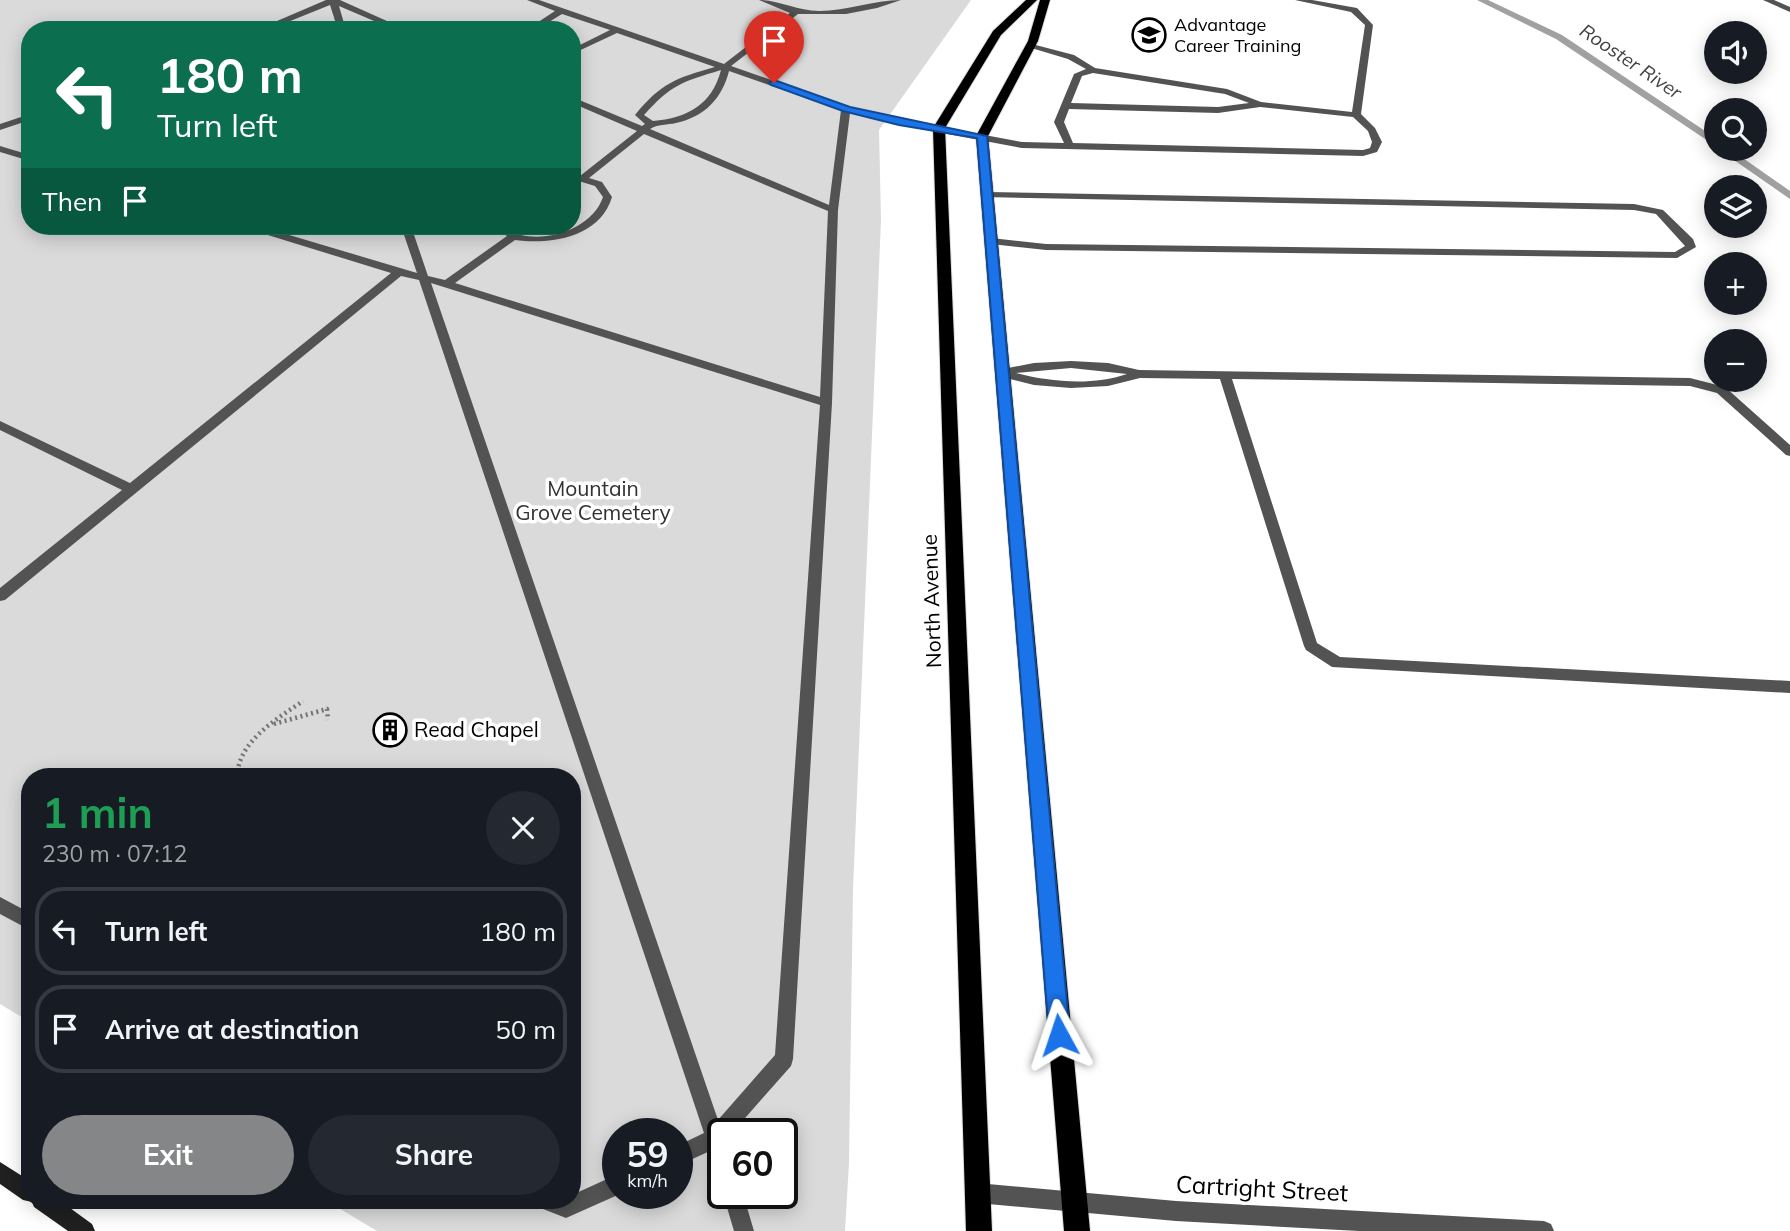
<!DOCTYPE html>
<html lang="en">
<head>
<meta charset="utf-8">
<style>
	:root { --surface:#171b24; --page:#242831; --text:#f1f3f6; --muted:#9ea1a6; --line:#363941; --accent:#858687 }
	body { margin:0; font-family:Mulish,sans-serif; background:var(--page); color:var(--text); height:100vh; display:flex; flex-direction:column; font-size:26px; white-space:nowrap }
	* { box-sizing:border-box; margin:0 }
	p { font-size:23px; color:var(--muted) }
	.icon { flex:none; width:38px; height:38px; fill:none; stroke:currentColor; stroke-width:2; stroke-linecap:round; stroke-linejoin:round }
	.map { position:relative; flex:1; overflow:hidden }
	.sheet { position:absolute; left:21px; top:768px; width:560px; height:441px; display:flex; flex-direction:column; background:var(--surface); border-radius:28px; box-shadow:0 4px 18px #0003 }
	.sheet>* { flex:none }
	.guide { position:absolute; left:21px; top:21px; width:560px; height:214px; border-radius:28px; box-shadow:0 4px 18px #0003; background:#0b6e4f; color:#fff; overflow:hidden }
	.controls { position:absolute; left:1704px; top:21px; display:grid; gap:14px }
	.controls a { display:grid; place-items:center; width:63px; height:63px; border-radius:50%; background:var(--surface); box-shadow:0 4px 18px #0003; font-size:35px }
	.speed { position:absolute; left:602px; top:1118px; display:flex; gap:14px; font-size:35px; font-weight:700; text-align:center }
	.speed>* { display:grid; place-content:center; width:91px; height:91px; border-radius:50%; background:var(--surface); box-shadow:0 4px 18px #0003; line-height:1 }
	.speed small { font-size:18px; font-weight:400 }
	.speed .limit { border:4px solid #111; border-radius:10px; background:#fff; color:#111 }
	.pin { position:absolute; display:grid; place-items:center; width:60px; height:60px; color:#fff; margin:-72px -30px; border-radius:50% 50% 50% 0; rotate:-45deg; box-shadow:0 0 7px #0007 }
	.pin .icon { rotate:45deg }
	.me { position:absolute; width:77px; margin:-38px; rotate:355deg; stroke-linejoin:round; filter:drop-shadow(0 0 5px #0008) }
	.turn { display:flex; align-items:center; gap:24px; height:147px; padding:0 21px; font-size:32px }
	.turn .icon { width:91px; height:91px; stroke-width:2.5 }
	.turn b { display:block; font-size:49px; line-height:60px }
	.then { display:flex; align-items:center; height:66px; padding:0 21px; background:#0003; gap:14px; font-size:26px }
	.round { display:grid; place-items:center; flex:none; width:74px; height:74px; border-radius:37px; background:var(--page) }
	.overview { display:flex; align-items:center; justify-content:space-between; height:119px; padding:0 21px }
	h1 { font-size:42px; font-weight:700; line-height:52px; color:#1e9e55 }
	.primary-button { display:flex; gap:14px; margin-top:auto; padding:14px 21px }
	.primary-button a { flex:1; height:80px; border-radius:42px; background:var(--accent); color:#fff; font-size:28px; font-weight:700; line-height:80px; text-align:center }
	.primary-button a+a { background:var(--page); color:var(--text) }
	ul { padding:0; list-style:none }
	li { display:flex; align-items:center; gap:21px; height:88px; margin:0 14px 10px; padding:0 7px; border:4px solid var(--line); border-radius:28px }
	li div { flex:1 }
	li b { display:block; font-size:26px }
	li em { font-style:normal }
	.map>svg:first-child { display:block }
	.green { fill:#dadada; fill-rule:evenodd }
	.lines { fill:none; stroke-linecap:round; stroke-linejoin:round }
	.stream { fill:#a1a1a1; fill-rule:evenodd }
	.primary-casing { stroke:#dbdbdb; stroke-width:2 }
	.path { stroke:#757575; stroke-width:4.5; stroke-dasharray:2 3.5; stroke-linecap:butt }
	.service { fill:#535353; fill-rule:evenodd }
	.minor { fill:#535353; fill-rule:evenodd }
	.secondary { fill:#202020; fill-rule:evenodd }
	.primary { fill:#000; fill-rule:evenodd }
	.route { fill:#1a73e8; stroke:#114b97; stroke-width:2 }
	.labels { text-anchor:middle; stroke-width:7; stroke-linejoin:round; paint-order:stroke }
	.far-poi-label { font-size:18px; fill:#000; stroke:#fff; text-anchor:start }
	.far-water-label { font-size:19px; font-style:italic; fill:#424242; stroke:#fff }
	.park-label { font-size:21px; fill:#313131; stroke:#fff }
	.street-label { font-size:21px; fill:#000; stroke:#fff }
	.poi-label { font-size:21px; fill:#000; stroke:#fff; text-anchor:start }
	.near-street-label { font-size:24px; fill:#000; stroke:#fff }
</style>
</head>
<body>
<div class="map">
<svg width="1790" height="1231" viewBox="0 0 1790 1231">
	<rect width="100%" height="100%" fill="#fff"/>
	<!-- green -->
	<path class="green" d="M0 0H971L879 130 881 220 853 889 849 1163 845 1231H377L327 1201 572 1200V777H30V1022L0 1004ZM30 30H572V226H30ZM618 1134H677V1194H618ZM723 1134H782V1194H723Z"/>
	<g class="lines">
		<!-- stream -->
		<g class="stream">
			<polygon points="1477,0 1488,0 1562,35 1717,139 1717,147 1556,39"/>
			<polygon points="1718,149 1730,149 1790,191 1790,199"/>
		</g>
		<defs>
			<g id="primary">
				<polygon points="1026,0 1037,0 1001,35 945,128 992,1231 966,1231 933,128 993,31"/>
				<polygon points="1040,0 1050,0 1038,41 988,136 1090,1231 1064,1231 976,136 1028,41"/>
			</g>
		</defs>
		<!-- primary casing -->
		<use href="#primary" class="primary-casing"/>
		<!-- path -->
		<g class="path">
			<polyline points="274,724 327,709 328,720"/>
			<path d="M237 777C238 741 277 719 303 701"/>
		</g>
		<!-- service -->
		<g class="service">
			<polygon points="326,0 340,0 407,30 395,30 339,6 346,30 338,30 330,5 268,30 256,30"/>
			<path d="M527 0H539L724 64 790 13 759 0C779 0 797 11 819 11 847 11 874 0 901 0L877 8 846 14H798L731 66 849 107 899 119 1022 142 1064 143 1054 122 1074 74 1086 69 1068 59 1028 47V43L1074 55 1095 68 1227 89 1261 102 1352 112 1365 25 1351 12 1295 0H1312L1357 8 1373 25 1361 114 1375 128 1382 142 1377 152 1363 156 1022 148 899 125 850 113 838 210 832 403 793 1059 791 1066 731 1134H723V1171L716 1168 710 1151 677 1166V1146L704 1133 419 280 401 276 5 600 0 601V588L122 490 0 430V421L130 483 391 273 245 228 244 226H259L417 273 401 226H411L428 276 445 280 507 236 490 226C505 226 508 232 521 235 551 242 593 227 603 197L595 186 572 179V173L580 176 637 131 572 103V97L642 126 645 124 635 115C661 83 676 78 715 67L617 33 572 54V49L610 30 562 14 536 30H526L555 11ZM721 70C712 105 687 118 653 121L644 115C672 84 682 82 721 70ZM729 71 841 110 829 205 650 129C657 124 668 125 676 123 704 117 722 99 729 71ZM1093 73 1225 94 1249 103 1218 107 1071 103 1082 76ZM1260 107 1353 117 1368 131 1372 142 1370 148 1363 150 1073 143 1064 122 1069 109 1218 113ZM644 134 828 211 820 397 455 283 515 240C552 245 600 237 612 197L602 182 589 178ZM431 283 820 405 775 1055 718 1120Z"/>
			<polygon points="30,114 30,120 0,130 0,124"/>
			<polygon points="0,146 30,155 30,161 0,152"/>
			<polygon points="987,192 1634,204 1663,210 1693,239 1696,247 1677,258 1046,250 991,244 986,241 991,238 1046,244 1675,252 1685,246 1656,214 1634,210 984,197 982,195"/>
			<path d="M1071 361 1108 363 1139 370 1690 378 1725 387 1790 445V456L1786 455 1717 393 1690 386 1232 379 1317 643 1340 657 1790 681V693L1332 667 1306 650 1304 646 1220 379 1140 378 1108 386 1071 388 1034 385 998 376 996 373 998 370 1034 363ZM1071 368 1127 374C1092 386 1050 382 1016 373Z"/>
			<polygon points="0,897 30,913 30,930 0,914"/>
			<polygon points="618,1174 618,1194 620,1194 566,1218 538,1207 535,1200 572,1200 572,1195"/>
			<polygon points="723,1194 743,1194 754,1231 734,1231"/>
		</g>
		<!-- minor -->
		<g class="minor">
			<polygon points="1763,0 1774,0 1790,7 1790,12"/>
			<polygon points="977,1183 1176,1201 1544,1221 1551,1224 1554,1231 1359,1231 1176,1221 977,1203 970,1200 967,1193 970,1186"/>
		</g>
		<!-- secondary -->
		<polygon class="secondary" points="0,1162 30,1181 30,1200 59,1200 92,1224 95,1231 68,1231 34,1207 32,1202 23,1200 0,1184"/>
		<!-- primary -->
		<use href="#primary" class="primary"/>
	</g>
	<!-- route -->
	<polygon class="route" points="774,80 850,107 987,136 1070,1035 1067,1043 1059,1046 1052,1043 1049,1035 977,138 899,125 843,111 771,85 769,83"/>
	<!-- icons -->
	<defs>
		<symbol id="university-ring" viewBox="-11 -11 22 22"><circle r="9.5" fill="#fff" stroke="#000" stroke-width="1.5"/><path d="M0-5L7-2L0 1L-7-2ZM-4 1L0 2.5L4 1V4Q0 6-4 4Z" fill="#000"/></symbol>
		<symbol id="building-ring" viewBox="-11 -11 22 22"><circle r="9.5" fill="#fff" stroke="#000" stroke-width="1.5"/><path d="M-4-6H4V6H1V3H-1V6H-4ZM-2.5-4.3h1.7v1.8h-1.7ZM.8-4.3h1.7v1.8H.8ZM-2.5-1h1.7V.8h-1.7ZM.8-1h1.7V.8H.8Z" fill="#000"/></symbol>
	</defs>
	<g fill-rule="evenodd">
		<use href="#university-ring" x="1130" y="16" width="38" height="38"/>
		<use href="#building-ring" x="371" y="711" width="38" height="38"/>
	</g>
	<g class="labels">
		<!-- far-poi labels -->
		<g class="far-poi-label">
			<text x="1174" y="31">Advantage<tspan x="1174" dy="21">Career Training</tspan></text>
		</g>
		<!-- far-water labels -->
		<g class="far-water-label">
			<text transform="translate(1631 61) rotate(34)" y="7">Rooster River</text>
		</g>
		<!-- park labels -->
		<g class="park-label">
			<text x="593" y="496">Mountain<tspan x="593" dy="24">Grove Cemetery</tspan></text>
		</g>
		<!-- street labels -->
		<g class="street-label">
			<text transform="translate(932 601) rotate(-92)" y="7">North Avenue</text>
		</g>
		<!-- poi labels -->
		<g class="poi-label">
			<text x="414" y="737">Read Chapel</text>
		</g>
		<!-- near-street labels -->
		<g class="near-street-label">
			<text transform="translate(1262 1189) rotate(3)" y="8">Cartright Street</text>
		</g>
	</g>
</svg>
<div class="controls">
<a><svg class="icon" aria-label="sound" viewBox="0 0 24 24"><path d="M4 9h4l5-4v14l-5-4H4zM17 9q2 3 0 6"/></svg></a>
<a><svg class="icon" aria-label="search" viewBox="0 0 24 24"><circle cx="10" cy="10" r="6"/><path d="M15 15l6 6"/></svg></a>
<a><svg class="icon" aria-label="layers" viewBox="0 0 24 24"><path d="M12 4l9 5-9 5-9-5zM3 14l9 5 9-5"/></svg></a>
<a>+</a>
<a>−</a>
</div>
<div class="speed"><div>59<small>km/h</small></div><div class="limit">60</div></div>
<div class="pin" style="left:774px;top:83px;background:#d93025"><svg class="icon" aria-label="arrive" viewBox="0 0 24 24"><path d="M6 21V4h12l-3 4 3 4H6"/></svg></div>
<svg class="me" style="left:1059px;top:1035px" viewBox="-20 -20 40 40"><path d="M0-17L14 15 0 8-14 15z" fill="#1a73e8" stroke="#fff" stroke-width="4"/></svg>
<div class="guide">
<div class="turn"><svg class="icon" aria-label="left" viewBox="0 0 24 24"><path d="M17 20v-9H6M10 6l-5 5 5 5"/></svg><div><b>180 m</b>Turn left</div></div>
<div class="then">Then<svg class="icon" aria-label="arrive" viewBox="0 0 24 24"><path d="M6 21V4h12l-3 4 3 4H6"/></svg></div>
</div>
<section class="sheet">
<div class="overview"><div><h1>1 min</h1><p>230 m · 07:12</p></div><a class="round"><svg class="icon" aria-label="close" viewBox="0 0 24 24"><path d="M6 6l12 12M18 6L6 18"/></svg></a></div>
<ul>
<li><svg class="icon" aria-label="left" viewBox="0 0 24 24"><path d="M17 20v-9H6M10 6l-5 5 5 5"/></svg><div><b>Turn left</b></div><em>180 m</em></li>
<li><svg class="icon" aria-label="arrive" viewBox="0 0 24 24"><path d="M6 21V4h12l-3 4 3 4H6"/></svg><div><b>Arrive at destination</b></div><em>50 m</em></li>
</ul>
<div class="primary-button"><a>Exit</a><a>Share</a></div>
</section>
</div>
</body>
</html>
